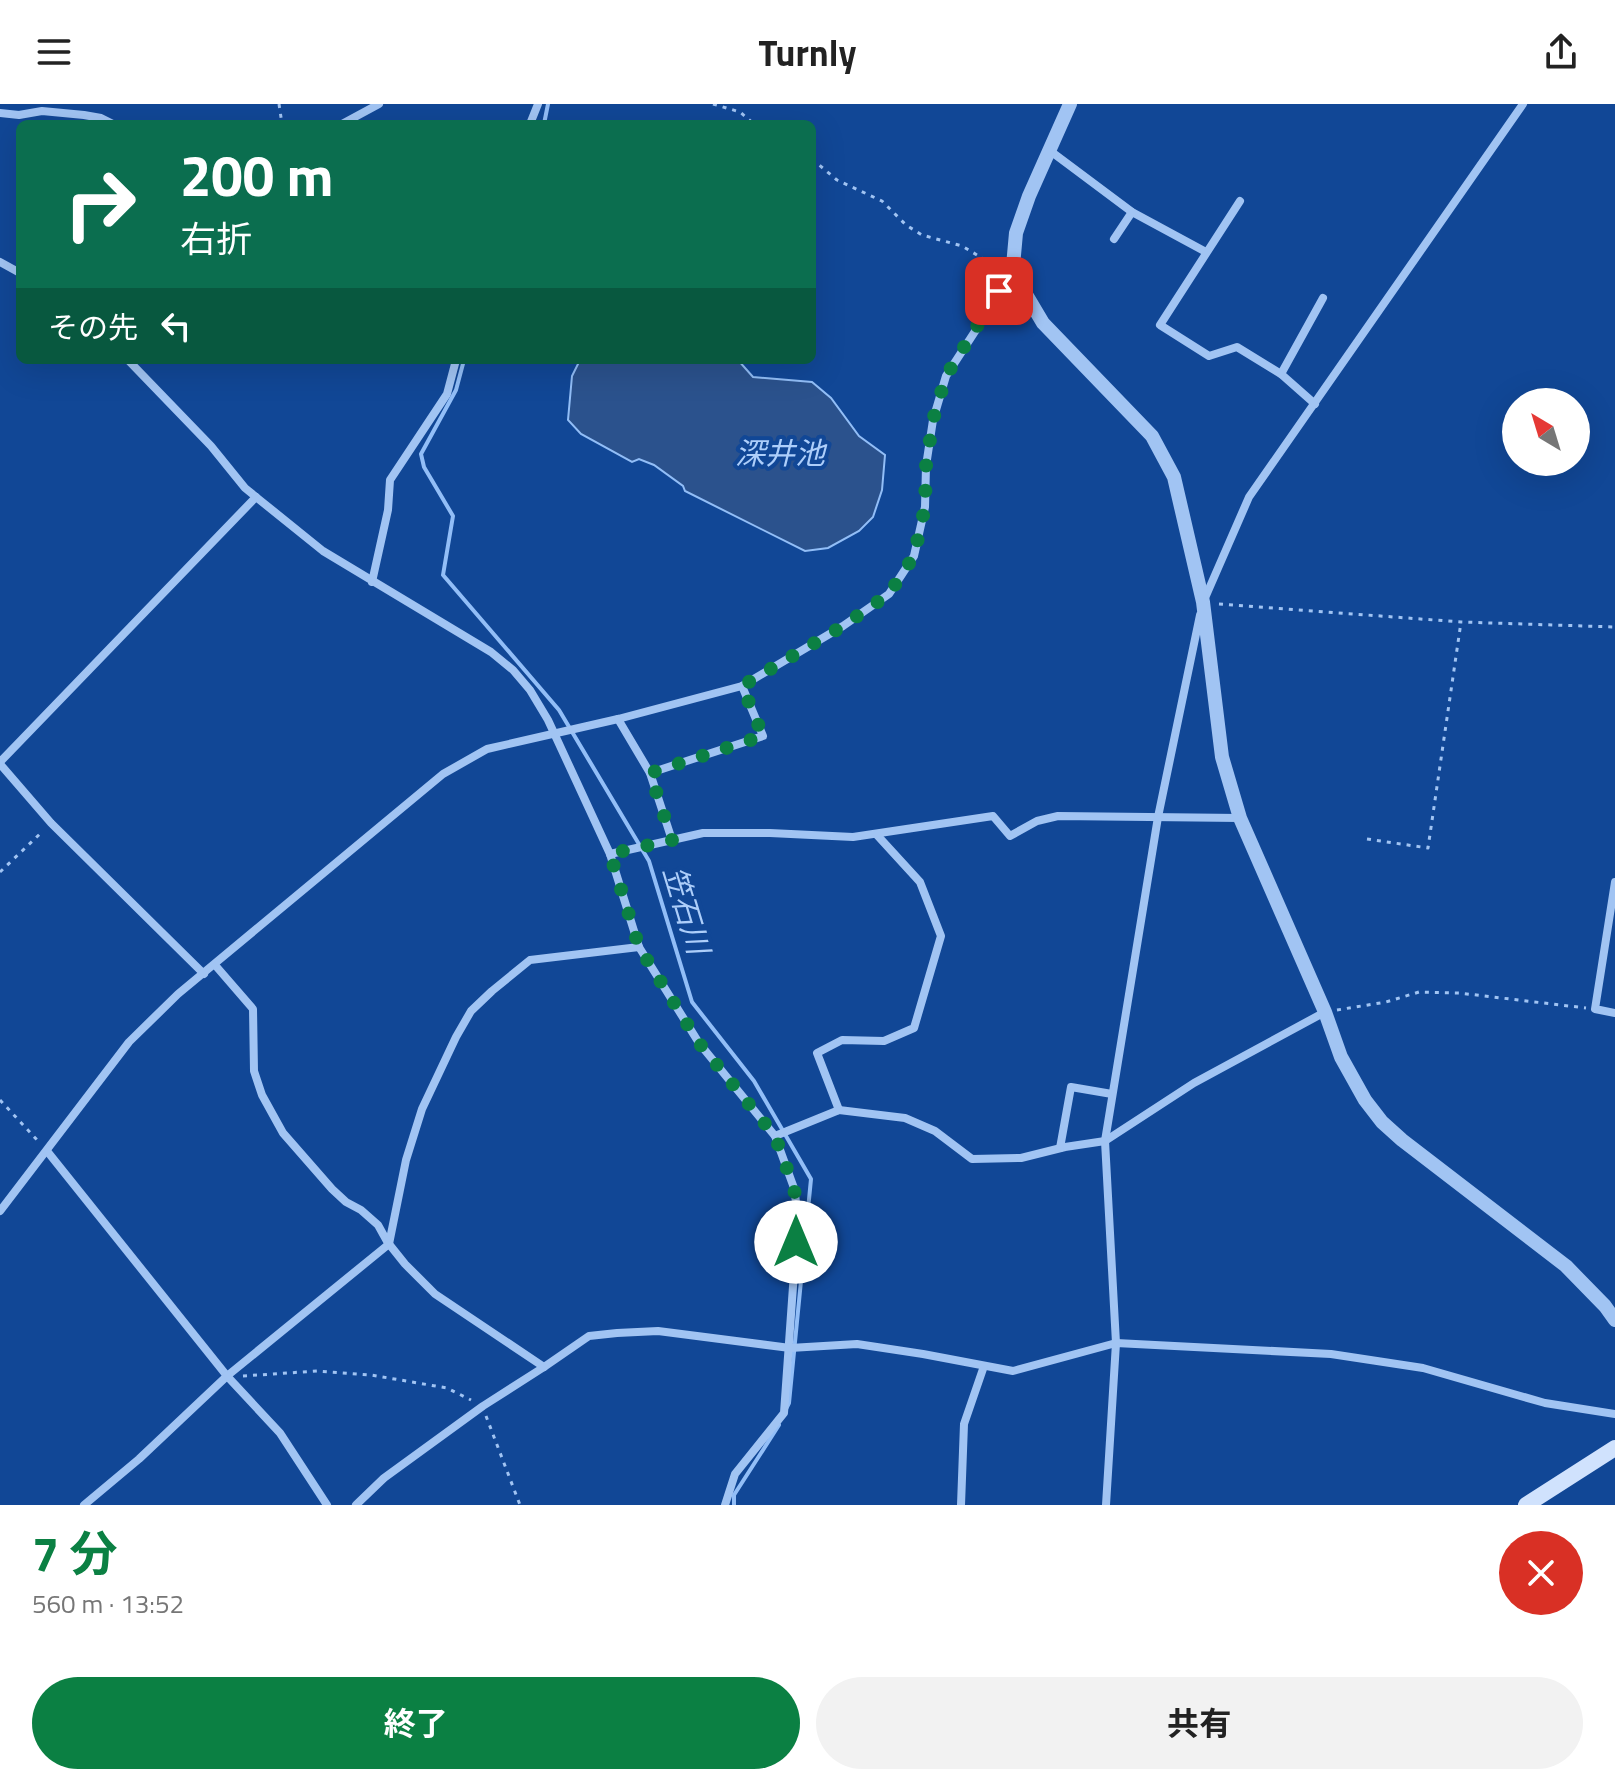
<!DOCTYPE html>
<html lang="ja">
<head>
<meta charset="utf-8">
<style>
	:root { --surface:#fff; --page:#f2f2f2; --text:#222; --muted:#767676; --accent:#0b8043 }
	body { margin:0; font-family:"Titillium Web","Noto Sans JP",sans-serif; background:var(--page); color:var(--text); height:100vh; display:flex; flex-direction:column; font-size:30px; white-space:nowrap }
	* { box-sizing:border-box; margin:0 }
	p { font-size:26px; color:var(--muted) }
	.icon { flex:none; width:44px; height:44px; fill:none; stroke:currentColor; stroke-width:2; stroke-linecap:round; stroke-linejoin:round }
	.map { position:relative; height:1401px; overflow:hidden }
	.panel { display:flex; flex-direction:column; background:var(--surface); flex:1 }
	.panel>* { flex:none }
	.guide { position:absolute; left:16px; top:16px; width:800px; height:244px; border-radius:12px; box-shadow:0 8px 32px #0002; background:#0b6e4f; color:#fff; overflow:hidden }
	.needle { width:52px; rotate:322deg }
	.fabs { position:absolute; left:1502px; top:284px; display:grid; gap:16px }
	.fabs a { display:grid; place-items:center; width:88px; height:88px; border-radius:50%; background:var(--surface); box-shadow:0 8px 32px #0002; font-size:40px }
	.pin { position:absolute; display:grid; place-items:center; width:68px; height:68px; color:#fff; margin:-34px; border-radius:16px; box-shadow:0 4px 12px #0006 }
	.me { position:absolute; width:88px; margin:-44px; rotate:0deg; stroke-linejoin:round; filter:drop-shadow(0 0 6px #0008) }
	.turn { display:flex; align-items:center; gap:28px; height:168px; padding:0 32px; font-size:36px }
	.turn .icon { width:104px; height:104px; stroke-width:2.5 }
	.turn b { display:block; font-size:56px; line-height:68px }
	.then { display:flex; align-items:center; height:76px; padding:0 32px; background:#0003; gap:16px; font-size:30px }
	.round { display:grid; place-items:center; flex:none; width:84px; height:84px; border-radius:42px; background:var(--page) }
	.headline { display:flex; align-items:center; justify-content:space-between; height:136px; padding:0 32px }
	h1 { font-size:48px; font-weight:700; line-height:60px; color:var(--accent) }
	.cta { display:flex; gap:16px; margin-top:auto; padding:16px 32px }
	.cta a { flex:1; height:92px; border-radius:48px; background:var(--accent); color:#fff; font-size:32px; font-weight:700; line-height:92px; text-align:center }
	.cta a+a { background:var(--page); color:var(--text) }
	header { display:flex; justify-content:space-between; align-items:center; height:104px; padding:0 32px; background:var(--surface); font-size:36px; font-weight:700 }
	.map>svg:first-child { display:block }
	.water { fill:#2b528d; stroke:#92bef7; stroke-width:2 }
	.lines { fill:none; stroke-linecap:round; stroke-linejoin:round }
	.stream { stroke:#92bef7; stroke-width:4 }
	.path { stroke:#a1c4f3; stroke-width:3; stroke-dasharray:4 6; stroke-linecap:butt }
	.minor { stroke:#a1c4f3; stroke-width:8 }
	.tertiary { stroke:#a1c4f3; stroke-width:14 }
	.secondary { stroke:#d0e2fd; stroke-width:16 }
	.route { stroke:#0b8043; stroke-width:14; stroke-dasharray:0 25.2 }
	.labels { text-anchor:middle; stroke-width:8; stroke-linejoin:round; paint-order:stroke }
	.water-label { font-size:30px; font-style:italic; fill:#adcefa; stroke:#114796 }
</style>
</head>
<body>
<header><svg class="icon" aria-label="menu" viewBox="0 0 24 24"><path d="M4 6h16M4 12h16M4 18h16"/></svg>Turnly<svg class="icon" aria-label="share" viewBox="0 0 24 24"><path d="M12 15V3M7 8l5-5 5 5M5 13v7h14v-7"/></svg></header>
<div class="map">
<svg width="1615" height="1401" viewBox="0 0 1615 1401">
	<rect width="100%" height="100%" fill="#114796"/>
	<!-- water -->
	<polygon class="water" points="580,256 738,256 753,273 812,278 831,294 859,332 885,351 882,386 873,413 859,427 828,444 805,447 685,387 683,382 654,361 639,355 632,358 581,330 568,316 572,272"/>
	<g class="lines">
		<!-- stream -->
		<g class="stream">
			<polyline points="544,20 548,0"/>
			<polyline points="464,256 456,286 421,350 424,363 453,412 443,471 559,606 649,757 692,898 754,977 811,1075 789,1299 786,1305"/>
			<polyline points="734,1401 734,1391 779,1321"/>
		</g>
		<!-- path -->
		<g class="path">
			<polyline points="279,0 282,20"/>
			<polyline points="713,0 740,8 754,20"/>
			<polyline points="812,55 837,76 882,97 906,121 922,131 962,142 987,157 1001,160"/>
			<polyline points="1219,500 1461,518 1615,523"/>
			<polyline points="1367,735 1428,744 1461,518"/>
			<polyline points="0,768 43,727"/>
			<polyline points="1337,906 1386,898 1419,888 1459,889 1586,904"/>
			<polyline points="0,996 38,1037"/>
			<polyline points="243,1272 317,1267 371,1271 447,1284 471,1296"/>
			<polyline points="486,1312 520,1401"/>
		</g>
		<!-- minor -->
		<g class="minor">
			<polyline points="0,9 19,11 42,7 84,11 101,14 113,20"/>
			<polyline points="342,20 379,0"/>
			<polyline points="530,20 538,0"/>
			<polyline points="1049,46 1132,108 1206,148"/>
			<polyline points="1240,97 1160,221 1209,252 1237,243 1281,270 1315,300"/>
			<polyline points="1114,135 1132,108"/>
			<polyline points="0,158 20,169"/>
			<polyline points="128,256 211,342 245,384 256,393 323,447 491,548 513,566 530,586 548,616 610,750 639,843 699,939 775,1032 794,1084 798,1112 784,1309 735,1370 725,1401"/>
			<polyline points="1281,270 1323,194"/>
			<polyline points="372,478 388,406 390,376 447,290 456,256"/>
			<polyline points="1205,494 1249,393 1523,0"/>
			<polyline points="618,615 650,669 672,736"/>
			<polyline points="0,658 256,393"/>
			<polyline points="0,660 51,719 204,870"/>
			<polyline points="650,669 763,632 742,582"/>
			<polyline points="610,750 703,729 770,729 853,733 993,712 1010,732 1037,717 1058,712 1240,714"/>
			<polyline points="1615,778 1595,905 1615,909"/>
			<polyline points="215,861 253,905 254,967 262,991 283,1029 332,1085 346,1098 361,1106 378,1121 388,1139"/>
			<polyline points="839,1006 817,949 842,936 884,937 914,924 941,832 920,778 877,731"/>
			<polyline points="775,1032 839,1006 905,1014 935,1027 972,1055 1021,1054 1065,1043 1105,1037 1194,979 1325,908"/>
			<polyline points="1060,1044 1071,983 1112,990"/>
			<polyline points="47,1047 227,1272 280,1329 327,1401"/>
			<polyline points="0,1107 129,938 178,890 443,670 487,645 618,615 742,582 843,522 889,490 914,452 925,403 926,362 933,316 946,272 985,212 1013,162"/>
			<polyline points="389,1140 406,1056 422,1005 456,933 471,907 492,887 530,856 639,843"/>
			<polyline points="84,1401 139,1355 227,1272 389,1140 405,1160 435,1190 544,1263"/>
			<polyline points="356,1401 384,1374 483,1302 544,1263 589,1232 617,1229 658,1227 790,1244 857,1240 923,1250 1013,1267 1116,1239 1331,1250 1423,1264 1545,1299 1615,1310"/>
			<polyline points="961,1401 964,1320 984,1262"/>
			<polyline points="1106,1401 1116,1239 1105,1037 1158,713 1200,511"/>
		</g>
		<!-- tertiary -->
		<polyline class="tertiary" points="1070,0 1029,92 1016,129 1013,162 1021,182 1043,219 1152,332 1174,373 1203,498 1222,653 1240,714 1325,908 1341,953 1365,996 1382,1018 1402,1036 1566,1162 1605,1202 1615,1216"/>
		<!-- secondary -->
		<polyline class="secondary" points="1526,1401 1615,1344"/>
	</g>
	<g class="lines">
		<!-- route -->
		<polyline class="route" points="796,1138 798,1112 794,1084 775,1032 699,939 639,843 610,750 672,736 650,669 763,632 742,582 843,522 889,490 914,452 925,403 926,362 933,316 946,272 999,187"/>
	</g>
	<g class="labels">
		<!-- water labels -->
		<g class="water-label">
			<text x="780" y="360">深井池</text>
			<text transform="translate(686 806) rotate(73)" y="10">笠石川</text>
		</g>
	</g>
</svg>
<div class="fabs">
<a><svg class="needle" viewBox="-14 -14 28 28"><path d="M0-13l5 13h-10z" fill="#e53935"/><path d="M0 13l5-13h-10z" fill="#767676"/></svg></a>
</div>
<div class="pin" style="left:999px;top:187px;background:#d93025"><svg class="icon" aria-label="arrive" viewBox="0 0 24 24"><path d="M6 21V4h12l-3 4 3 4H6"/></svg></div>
<svg class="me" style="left:796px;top:1138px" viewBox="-20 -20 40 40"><circle r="19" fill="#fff"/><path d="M0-13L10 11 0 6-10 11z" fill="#0b8043"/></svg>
<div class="guide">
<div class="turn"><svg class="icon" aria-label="right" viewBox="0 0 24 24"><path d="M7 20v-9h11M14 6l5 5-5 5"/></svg><div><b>200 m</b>右折</div></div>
<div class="then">その先<svg class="icon" aria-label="left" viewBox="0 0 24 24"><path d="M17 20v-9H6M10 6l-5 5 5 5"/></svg></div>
</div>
</div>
<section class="panel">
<div class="headline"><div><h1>7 分</h1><p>560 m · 13:52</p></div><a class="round" style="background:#d93025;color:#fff"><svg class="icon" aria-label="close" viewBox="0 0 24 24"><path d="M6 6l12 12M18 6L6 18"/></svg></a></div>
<div class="cta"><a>終了</a><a>共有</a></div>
</section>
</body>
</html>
